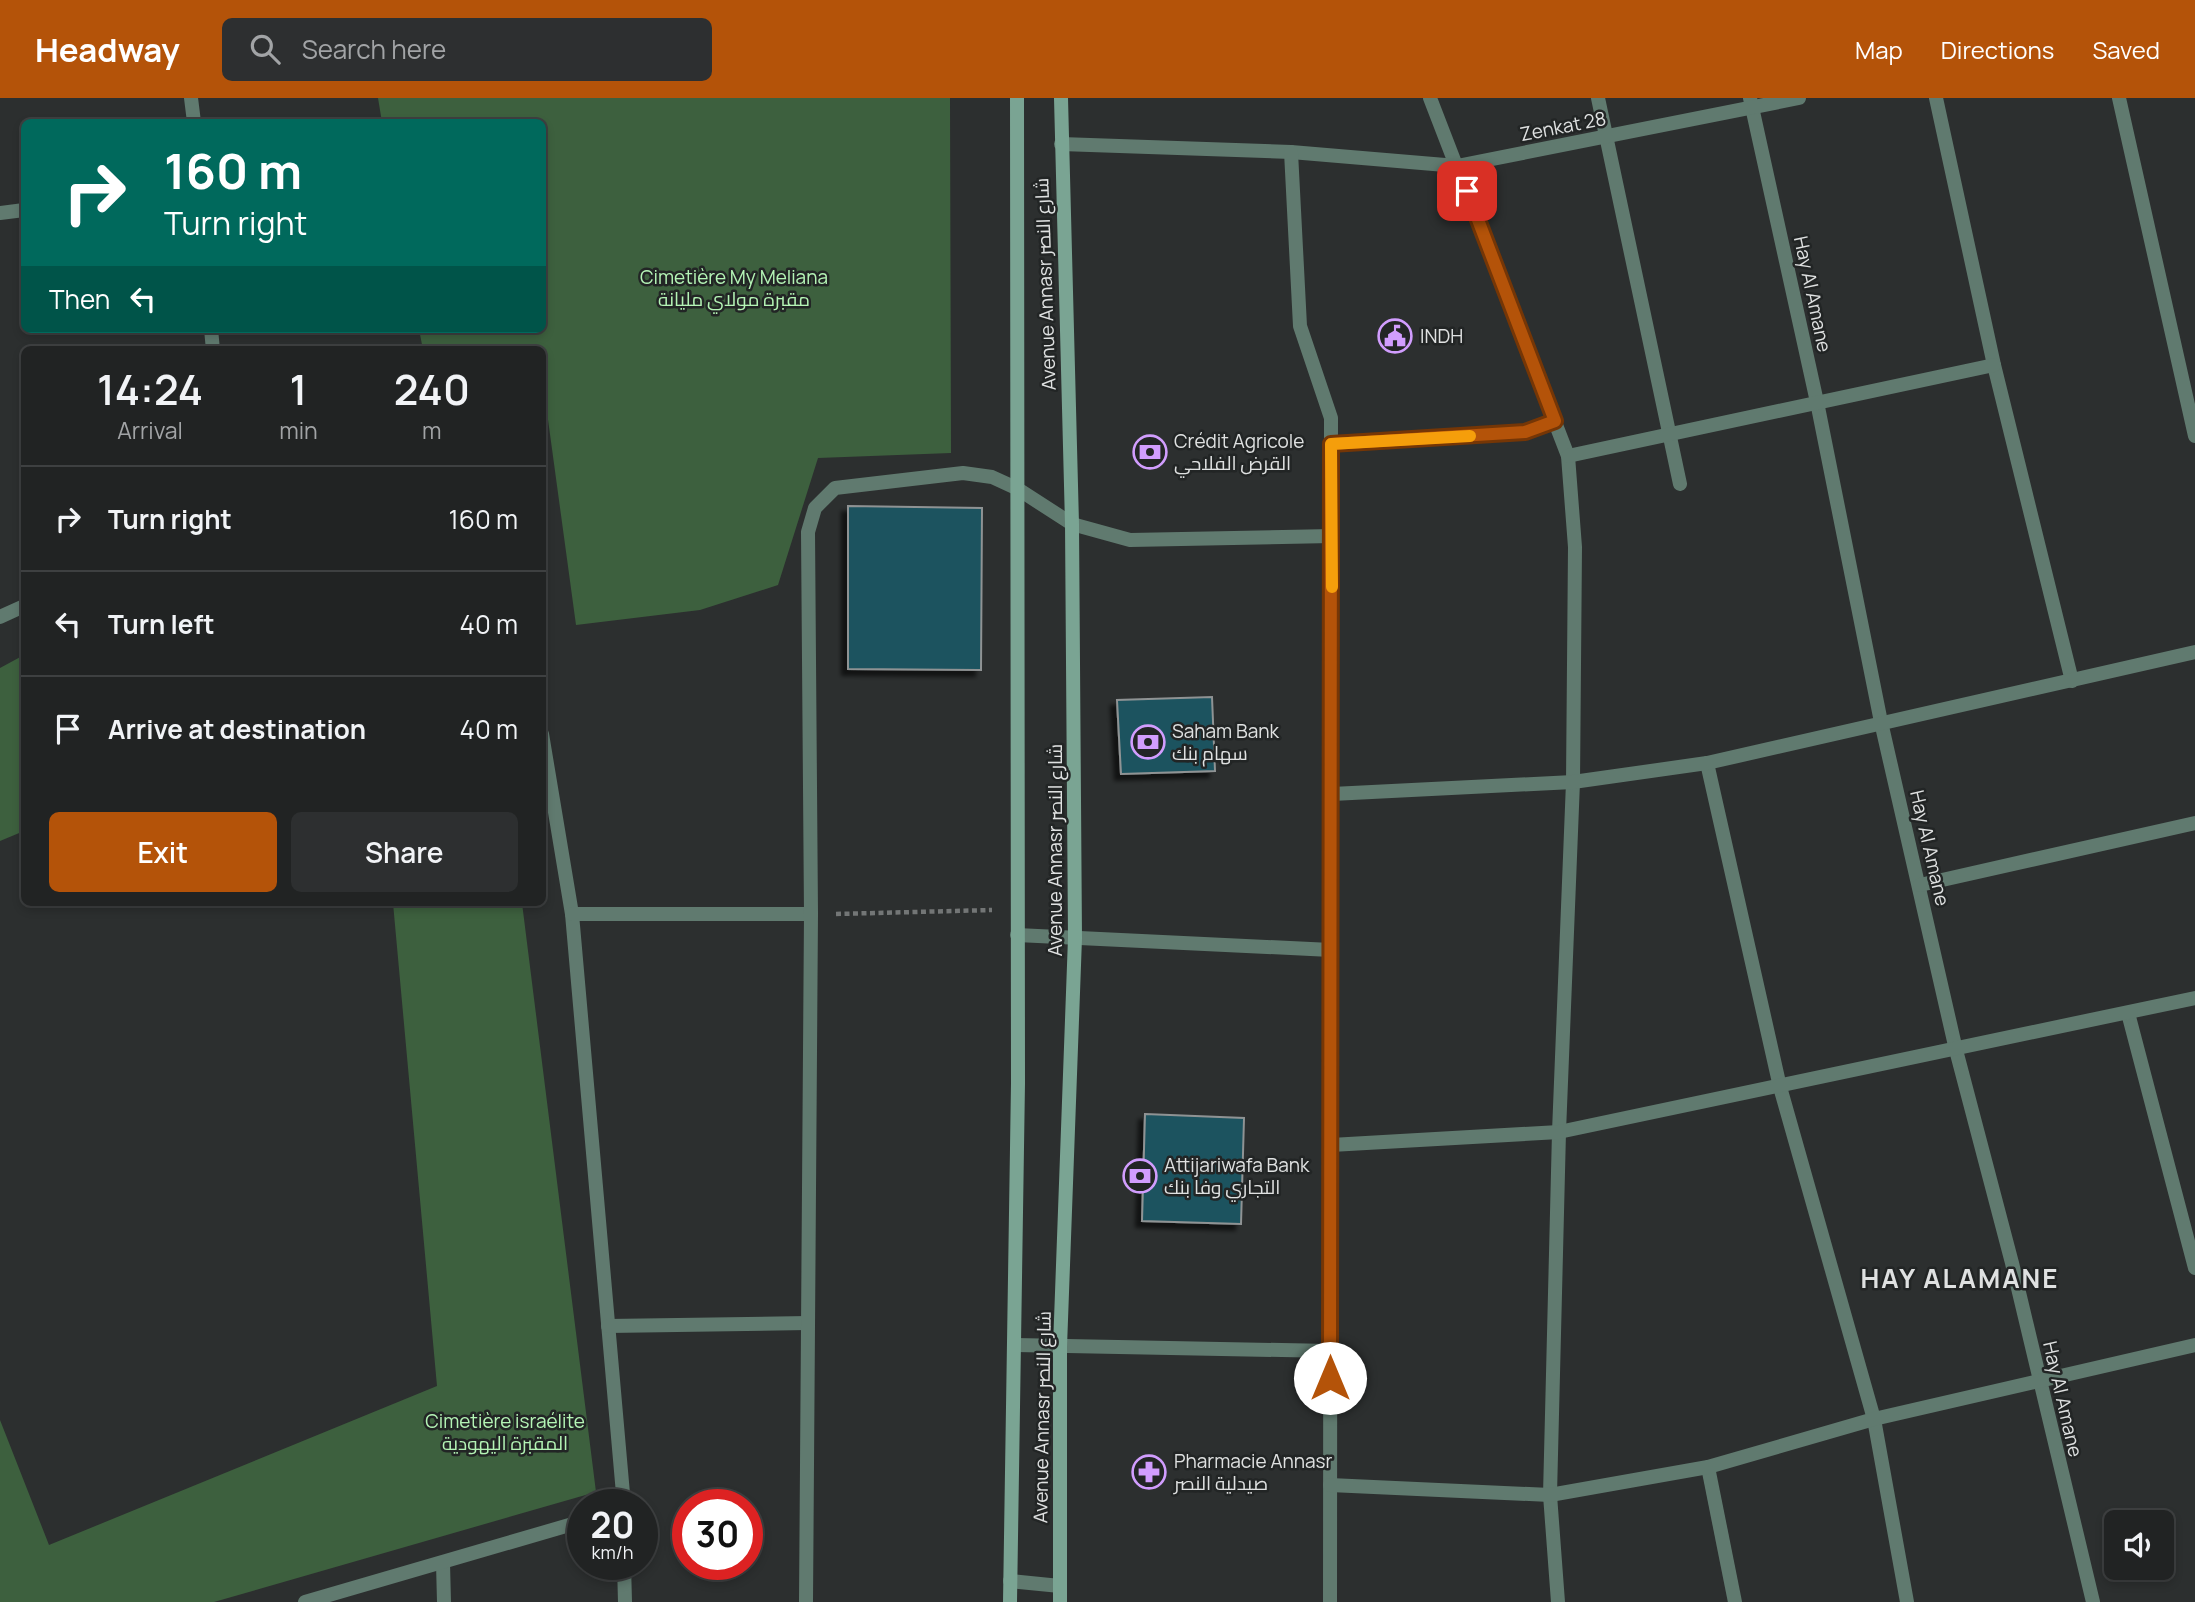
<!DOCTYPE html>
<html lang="en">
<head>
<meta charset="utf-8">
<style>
	:root { --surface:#212323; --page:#2d2f30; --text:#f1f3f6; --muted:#a2a4a6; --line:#3e4041; --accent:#b45309 }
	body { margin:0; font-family:Manrope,Cairo,sans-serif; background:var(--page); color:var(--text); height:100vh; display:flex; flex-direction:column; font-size:26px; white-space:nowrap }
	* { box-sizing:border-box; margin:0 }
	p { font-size:23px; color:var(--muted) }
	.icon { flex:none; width:38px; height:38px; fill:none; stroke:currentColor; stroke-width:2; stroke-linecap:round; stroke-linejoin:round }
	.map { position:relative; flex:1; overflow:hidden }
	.drawer { position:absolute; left:21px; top:248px; width:525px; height:560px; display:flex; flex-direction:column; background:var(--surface); border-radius:10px; box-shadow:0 4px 10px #0003,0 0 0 2px var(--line) }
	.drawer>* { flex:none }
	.banner { position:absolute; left:21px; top:21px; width:525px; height:214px; border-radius:10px; box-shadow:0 4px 10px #0003,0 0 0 2px var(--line); background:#00695c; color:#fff; overflow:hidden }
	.tools { position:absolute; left:2104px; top:1412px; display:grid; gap:14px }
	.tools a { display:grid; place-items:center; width:70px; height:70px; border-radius:10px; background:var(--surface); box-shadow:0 4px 10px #0003,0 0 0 2px var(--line); font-size:35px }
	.speed { position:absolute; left:567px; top:1391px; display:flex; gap:14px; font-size:35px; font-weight:700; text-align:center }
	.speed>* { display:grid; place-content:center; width:91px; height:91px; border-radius:50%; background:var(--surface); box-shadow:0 4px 10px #0003,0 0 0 2px var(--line); line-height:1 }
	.speed small { font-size:18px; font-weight:400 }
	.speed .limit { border:10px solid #d22; background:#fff; color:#111 }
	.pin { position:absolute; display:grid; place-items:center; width:60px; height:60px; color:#fff; margin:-30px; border-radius:14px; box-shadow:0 4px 10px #0006 }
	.me { position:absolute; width:77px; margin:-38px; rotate:0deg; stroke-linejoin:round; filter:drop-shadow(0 0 5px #0008) }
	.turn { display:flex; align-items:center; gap:24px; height:147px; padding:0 28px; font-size:32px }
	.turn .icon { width:91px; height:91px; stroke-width:2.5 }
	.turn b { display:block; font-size:49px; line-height:60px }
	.then { display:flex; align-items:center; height:66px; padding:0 28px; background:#0003; gap:14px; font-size:26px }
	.eta { display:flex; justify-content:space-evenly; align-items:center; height:119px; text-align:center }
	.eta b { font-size:42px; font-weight:600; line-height:49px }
	.action { display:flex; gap:14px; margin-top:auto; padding:14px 28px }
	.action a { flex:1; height:80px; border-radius:10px; background:var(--accent); color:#fff; font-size:28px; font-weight:600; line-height:80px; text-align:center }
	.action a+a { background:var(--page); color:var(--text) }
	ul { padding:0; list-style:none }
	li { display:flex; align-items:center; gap:21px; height:105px; padding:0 28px; border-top:2px solid var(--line) }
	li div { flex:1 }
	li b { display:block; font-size:26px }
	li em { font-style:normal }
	header { display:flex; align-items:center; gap:42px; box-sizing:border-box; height:98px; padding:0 35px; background:var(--accent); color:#fff }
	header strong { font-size:33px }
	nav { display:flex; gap:38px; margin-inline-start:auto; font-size:24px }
	.search { width:490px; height:63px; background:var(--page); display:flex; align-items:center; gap:18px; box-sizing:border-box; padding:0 24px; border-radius:10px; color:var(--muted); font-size:26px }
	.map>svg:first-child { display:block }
	.green { fill:#3d603e }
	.building { fill:#1a535f; stroke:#8f9394; stroke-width:2; filter:url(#shadow) }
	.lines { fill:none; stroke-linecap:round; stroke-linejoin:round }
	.path { stroke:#737676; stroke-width:4.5; stroke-dasharray:5 3.5; stroke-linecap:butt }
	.pedestrian { stroke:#607a6f; stroke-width:14 }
	.minor { stroke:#607a6f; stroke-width:14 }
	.secondary { stroke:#7aa493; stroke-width:14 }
	.route-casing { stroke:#753606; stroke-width:18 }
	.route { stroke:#b45309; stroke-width:12 }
	.slow { stroke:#f59e0b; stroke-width:12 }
	.labels { text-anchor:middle; stroke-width:5; stroke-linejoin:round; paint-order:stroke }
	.street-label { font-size:19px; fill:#dfe1e1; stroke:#222525 }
	.park-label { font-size:19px; fill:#b4f4b5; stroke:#222525 }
	.poi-label { font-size:19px; fill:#dfe1e1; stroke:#222525; text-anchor:start }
	.district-label { font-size:26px; font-weight:bold; letter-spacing:2px; fill:#dfe1e1; stroke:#222525 }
</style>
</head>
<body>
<header>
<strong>Headway</strong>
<div class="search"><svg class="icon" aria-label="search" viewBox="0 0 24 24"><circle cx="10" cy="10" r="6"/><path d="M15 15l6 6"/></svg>Search here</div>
<nav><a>Map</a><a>Directions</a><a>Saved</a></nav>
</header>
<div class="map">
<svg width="2195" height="1504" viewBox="0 0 2195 1504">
	<defs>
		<filter id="shadow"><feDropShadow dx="-6" dy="6" stdDeviation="2" flood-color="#0009"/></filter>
	</defs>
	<rect width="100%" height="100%" fill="#2c2f2f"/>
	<!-- green -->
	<g class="green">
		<polygon points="378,0 950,0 951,355 818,360 778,487 700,512 576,527 543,285 542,252 423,252 419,231 542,231 542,24 382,24"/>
		<polygon points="24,557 24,733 0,743 0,570"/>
		<polygon points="393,805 522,805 596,1394 214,1504 0,1504 0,1322 49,1447 437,1288"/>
	</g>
	<!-- building -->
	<g class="building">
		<polygon points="848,408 982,410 981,572 848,571"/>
		<polygon points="1212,599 1215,673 1121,676 1117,602"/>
		<polygon points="1145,1016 1244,1020 1241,1126 1142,1123"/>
	</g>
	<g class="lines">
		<!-- path -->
		<polyline class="path" points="836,816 992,812"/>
		<!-- pedestrian -->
		<polyline class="pedestrian" points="1010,1483 1060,1488"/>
		<!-- minor -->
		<g class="minor">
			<polyline points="191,0 194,24"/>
			<polyline points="1430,0 1568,358 1575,449 1573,684 1559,1034 1550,1397 1558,1504"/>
			<polyline points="1598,0 1680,386"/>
			<polyline points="1750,0 1817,304 1881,624 1956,952 2012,1165 2093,1504"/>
			<polyline points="1936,0 1994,267 2072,583"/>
			<polyline points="2119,0 2195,338"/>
			<polyline points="1061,46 1291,54 1457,68 1799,0"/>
			<polyline points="1291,54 1300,228 1331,320 1330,1504"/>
			<polyline points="0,115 24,112"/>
			<polyline points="211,231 213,252"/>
			<polyline points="1331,347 1525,334 1555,323"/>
			<polyline points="1568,358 1994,267"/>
			<polyline points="0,519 24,508"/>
			<polyline points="542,636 572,816 624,1407"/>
			<polyline points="1707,665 1780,989 1874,1321 1907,1504"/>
			<polyline points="1332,696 1573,684 1707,665 2195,554"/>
			<polyline points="1920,787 2195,725"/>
			<polyline points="572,816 811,816"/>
			<polyline points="1017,837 1331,852"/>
			<polyline points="2128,915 2195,1170"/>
			<polyline points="1331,1047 1559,1034 2195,900"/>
			<polyline points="608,1228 808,1225"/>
			<polyline points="1015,1247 1330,1253"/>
			<polyline points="1708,1369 1735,1504"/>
			<polyline points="1330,1387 1550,1397 1708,1369 1874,1321 2195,1247"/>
			<polyline points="443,1465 444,1504"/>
			<polyline points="624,1466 625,1504"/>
			<polyline points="305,1504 583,1423"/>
			<polyline points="806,1504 811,816 808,434 815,410 835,390 963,375 992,379 1018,391 1072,426 1130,442 1332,438"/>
		</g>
		<!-- secondary -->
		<g class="secondary">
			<polyline points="1010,1504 1018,985 1017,0"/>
			<polyline points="1060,1504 1060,1249 1075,840 1072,426 1061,0"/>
		</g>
	</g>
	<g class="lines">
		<defs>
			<polyline id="route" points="1330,1280 1331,346 1525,334 1555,323 1467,93"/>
		</defs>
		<!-- route casing -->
		<use href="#route" class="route-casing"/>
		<!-- route -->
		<use href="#route" class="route"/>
		<!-- slow -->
		<polyline class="slow" points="1332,489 1331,346 1470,338"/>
	</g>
	<!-- icons -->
	<defs>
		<symbol id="civic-ring" viewBox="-11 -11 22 22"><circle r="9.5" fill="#222525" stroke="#d19dfe" stroke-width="1.5"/><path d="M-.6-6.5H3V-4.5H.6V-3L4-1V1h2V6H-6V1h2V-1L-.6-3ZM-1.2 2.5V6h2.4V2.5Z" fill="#d19dfe"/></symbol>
		<symbol id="bank-ring" viewBox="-11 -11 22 22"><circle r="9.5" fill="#222525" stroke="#d19dfe" stroke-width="1.5"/><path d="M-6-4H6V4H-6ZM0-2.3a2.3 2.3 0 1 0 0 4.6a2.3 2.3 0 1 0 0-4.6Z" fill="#d19dfe"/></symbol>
		<symbol id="pharmacy-ring" viewBox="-11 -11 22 22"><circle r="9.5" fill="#222525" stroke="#d19dfe" stroke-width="1.5"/><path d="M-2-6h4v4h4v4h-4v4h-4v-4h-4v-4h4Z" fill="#d19dfe"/></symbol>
	</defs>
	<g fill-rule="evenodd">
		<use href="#civic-ring" x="1376" y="219" width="38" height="38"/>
		<use href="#bank-ring" x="1131" y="335" width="38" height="38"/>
		<use href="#bank-ring" x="1129" y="625" width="38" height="38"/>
		<use href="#bank-ring" x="1121" y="1059" width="38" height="38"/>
		<use href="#pharmacy-ring" x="1130" y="1355" width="38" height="38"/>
	</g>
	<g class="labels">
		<!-- street labels -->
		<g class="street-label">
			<text transform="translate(1563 28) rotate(-11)" y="7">Zenkat 28</text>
			<text transform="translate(1045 186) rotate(-92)" y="7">Avenue Annasr شارع النصر</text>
			<text transform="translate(1813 196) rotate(78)" y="7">Hay Al Amane</text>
			<text transform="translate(1930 750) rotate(77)" y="7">Hay Al Amane</text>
			<text transform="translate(1055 752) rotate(-90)" y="7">Avenue Annasr شارع النصر</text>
			<text transform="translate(2063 1301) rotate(77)" y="7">Hay Al Amane</text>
			<text transform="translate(1042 1319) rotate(-89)" y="7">Avenue Annasr شارع النصر</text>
		</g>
		<!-- park labels -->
		<g class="park-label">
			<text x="734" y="186">Cimetière My Meliana<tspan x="734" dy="22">مقبرة مولاي مليانة</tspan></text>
			<text x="505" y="1330">Cimetière israélite<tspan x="505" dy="22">المقبرة اليهودية</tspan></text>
		</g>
		<!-- poi labels -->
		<g class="poi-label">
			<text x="1420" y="245">INDH</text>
			<text x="1174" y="350">Crédit Agricole<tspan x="1174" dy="22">القرض الفلاحي</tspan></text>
			<text x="1172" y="640">Saham Bank<tspan x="1172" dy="22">سهام بنك</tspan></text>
			<text x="1164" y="1074">Attijariwafa Bank<tspan x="1164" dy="22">التجاري وفا بنك</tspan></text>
			<text x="1174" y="1370">Pharmacie Annasr<tspan x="1174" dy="22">صيدلية النصر</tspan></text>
		</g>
		<!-- district labels -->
		<g class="district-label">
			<text x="1960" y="1190">HAY ALAMANE</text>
		</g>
	</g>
</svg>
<div class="tools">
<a><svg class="icon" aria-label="sound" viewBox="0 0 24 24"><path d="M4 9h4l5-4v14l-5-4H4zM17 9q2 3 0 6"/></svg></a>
</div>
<div class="speed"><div>20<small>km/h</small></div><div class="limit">30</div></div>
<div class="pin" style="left:1467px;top:93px;background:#d93025"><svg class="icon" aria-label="arrive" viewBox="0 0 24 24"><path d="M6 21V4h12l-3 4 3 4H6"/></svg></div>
<svg class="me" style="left:1330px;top:1280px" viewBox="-20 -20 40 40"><circle r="19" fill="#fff"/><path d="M0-13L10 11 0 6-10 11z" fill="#b45309"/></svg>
<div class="banner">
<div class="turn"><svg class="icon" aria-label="right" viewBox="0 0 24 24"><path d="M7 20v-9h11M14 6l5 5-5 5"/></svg><div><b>160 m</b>Turn right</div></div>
<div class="then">Then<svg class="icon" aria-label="left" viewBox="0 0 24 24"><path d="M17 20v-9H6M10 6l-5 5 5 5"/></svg></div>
</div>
<section class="drawer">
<div class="eta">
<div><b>14:24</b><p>Arrival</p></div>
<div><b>1</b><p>min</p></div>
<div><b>240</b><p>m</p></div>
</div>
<ul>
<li><svg class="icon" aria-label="right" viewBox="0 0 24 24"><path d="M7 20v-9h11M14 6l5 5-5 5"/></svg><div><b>Turn right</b></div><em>160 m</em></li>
<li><svg class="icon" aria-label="left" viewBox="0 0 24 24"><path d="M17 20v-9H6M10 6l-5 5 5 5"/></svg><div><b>Turn left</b></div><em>40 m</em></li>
<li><svg class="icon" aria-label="arrive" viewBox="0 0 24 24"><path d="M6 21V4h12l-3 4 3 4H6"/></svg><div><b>Arrive at destination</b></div><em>40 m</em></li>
</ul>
<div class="action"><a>Exit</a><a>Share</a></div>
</section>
</div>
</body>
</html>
